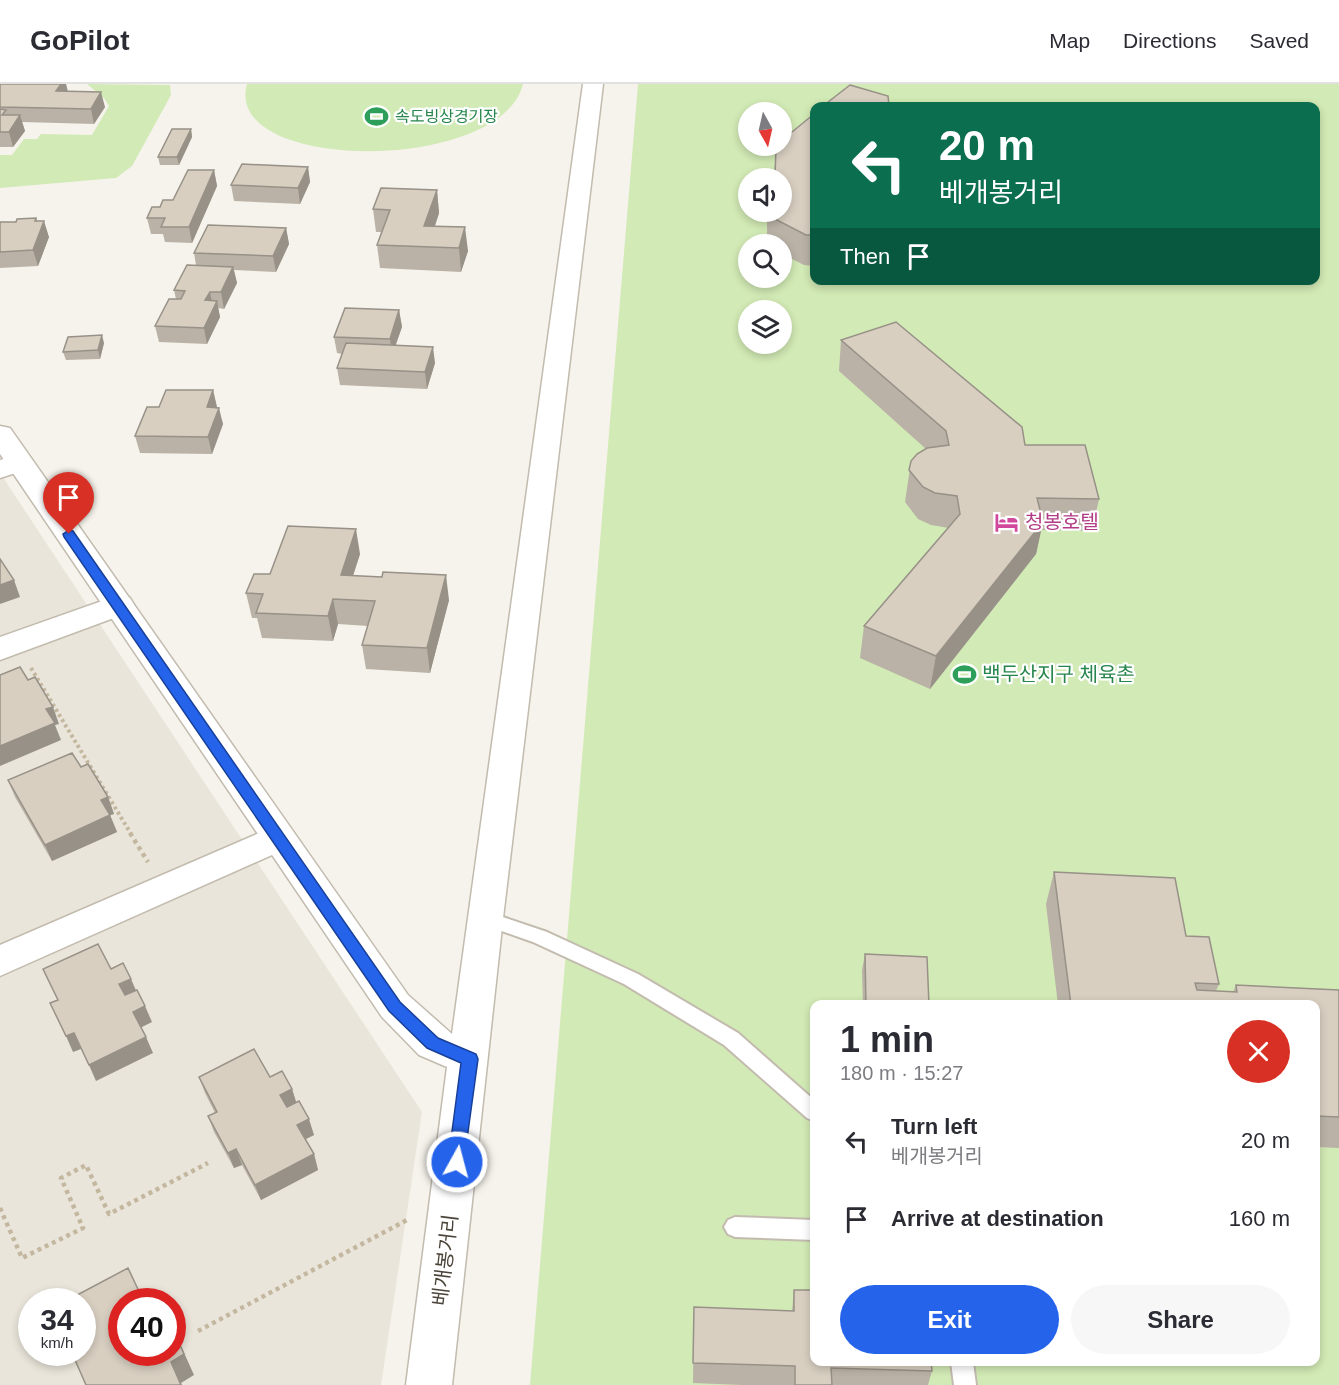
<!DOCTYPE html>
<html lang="en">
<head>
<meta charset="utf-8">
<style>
	:root { --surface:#fff; --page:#f7f7f7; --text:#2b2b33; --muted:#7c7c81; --line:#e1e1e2; --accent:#2563eb }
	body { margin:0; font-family:Arial,"Noto Sans KR",sans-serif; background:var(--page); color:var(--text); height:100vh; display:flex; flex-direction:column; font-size:22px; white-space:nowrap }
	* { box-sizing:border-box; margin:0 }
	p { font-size:20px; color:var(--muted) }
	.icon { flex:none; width:33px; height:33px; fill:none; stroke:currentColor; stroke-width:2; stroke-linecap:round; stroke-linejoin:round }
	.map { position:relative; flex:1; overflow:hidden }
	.details { position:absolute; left:810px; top:916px; width:510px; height:366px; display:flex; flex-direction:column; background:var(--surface); border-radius:12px; box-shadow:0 3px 9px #0003 }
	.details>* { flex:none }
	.top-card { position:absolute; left:810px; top:18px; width:510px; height:183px; border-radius:12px; box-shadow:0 3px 9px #0003; background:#0b6e4f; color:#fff; overflow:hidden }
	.needle { width:39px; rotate:172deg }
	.fabs { position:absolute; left:738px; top:18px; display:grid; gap:12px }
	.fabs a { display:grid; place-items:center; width:54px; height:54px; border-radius:50%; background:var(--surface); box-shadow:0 3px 9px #0003; font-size:30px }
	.speed { position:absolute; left:18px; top:1204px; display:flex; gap:12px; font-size:30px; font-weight:700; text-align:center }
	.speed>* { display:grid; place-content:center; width:78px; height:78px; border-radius:50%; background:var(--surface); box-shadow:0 3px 9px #0003; line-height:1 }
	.speed small { font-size:15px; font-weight:400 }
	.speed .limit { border:9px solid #d22; background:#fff; color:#111 }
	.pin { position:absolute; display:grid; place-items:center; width:51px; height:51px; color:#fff; margin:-62px -26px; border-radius:50% 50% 50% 0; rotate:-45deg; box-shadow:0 0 6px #0007 }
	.pin .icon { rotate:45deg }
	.me { position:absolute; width:66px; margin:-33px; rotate:7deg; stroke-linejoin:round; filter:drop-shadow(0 0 4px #0008) }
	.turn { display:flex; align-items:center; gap:21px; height:126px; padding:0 30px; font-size:27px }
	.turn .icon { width:78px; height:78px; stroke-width:2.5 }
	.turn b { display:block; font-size:42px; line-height:51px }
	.then { display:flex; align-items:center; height:57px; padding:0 30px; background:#0003; gap:12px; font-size:22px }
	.round { display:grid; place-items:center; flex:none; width:63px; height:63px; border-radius:32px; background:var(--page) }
	.summary { display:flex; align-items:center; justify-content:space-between; height:102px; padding:0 30px }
	h1 { font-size:36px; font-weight:700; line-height:45px }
	.primary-button { display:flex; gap:12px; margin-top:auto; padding:12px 30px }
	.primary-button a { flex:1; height:69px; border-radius:36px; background:var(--accent); color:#fff; font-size:24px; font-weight:700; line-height:69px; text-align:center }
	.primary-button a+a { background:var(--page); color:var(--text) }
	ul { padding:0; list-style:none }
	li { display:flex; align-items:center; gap:18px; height:78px; padding:0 30px }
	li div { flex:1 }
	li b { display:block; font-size:22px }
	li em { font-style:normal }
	header { display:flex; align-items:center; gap:36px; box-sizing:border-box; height:84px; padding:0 30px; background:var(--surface); border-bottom:2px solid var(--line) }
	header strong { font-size:28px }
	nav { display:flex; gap:33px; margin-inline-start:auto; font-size:21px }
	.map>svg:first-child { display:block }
	.residential { fill:#eae5da; fill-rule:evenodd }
	.green { fill:#d2eab5; fill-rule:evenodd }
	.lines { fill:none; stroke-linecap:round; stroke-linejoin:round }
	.service-casing { stroke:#c2bbae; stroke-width:4 }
	.minor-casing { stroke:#c2bbae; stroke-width:3 }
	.tertiary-casing { stroke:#c2bbae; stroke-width:3 }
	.path-far1 { stroke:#c4b79f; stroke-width:4; stroke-dasharray:3 3; stroke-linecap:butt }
	.path { stroke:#c4b79f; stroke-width:4.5; stroke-dasharray:4 4; stroke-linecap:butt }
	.service { fill:#fff; fill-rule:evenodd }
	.minor { fill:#fff; fill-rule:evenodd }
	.tertiary { fill:#fff; fill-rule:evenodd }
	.wall { fill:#bab2a6 }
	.shaded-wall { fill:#979187 }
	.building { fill:#d8cfc1; stroke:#979187; stroke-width:1.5 }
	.route { fill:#2563eb; stroke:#184099; stroke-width:1.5 }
	.labels { text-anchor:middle; stroke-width:4.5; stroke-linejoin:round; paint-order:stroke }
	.far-leisure-label { font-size:16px; fill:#27864d; stroke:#fff; text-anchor:start }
	.hotel-label { font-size:20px; fill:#b23c85; stroke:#fff; text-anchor:start }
	.leisure-label { font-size:20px; fill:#27864d; stroke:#fff; text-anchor:start }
	.street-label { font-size:20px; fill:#4b4439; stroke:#fff }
</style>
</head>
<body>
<header>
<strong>GoPilot</strong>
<nav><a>Map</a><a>Directions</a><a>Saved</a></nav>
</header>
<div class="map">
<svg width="1339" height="1301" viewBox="0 0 1339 1301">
	<rect width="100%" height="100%" fill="#f6f3ec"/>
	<!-- residential -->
	<path class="residential" d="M0 389 422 1028 381 1301H0ZM32 1218H82V1269H32ZM122 1218H172V1269H122Z"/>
	<!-- green -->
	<g class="green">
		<polygon points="87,0 170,1 171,11 132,82 116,94 0,104 0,71 12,71 24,55 37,55 41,50 92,51 109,22 104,14"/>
		<path d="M247 0H523C501 90 222 89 247 0Z"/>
		<path d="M638 0H1339V1301H530ZM814 22H1316V196H814ZM748 28H782V62H748ZM748 94H782V128H748ZM748 160H782V194H748ZM748 226H782V260H748ZM814 921H1316V1278H814Z"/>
	</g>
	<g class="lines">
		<defs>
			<g id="service">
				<polygon points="485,827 547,848 638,890 738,949 814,1016 814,1037 807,1034 724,961 624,900 533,858 479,839 476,834 479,829"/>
				<polygon points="735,1133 814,1136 814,1156 735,1153 728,1150 724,1143 728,1136"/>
				<polygon points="951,1278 973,1278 976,1301 954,1301"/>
			</g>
			<g id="minor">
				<polygon points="18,371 28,373 32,379 28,385 0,394 0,376"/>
				<polygon points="119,511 130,514 134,521 130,528 0,576 0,553"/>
				<polygon points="278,741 290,745 295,754 290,763 0,892 0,861"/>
			</g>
			<polygon id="tertiary" points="583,0 603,0 503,834 452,1301 406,1301 447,983 419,971 382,933 0,370 0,342 10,344 408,911 452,950"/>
		</defs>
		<!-- service casing -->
		<use href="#service" class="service-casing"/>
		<!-- minor casing -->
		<use href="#minor" class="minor-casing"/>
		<!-- tertiary casing -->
		<use href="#tertiary" class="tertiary-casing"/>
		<!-- path-far1 -->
		<polyline class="path-far1" points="31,584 131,750"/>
		<!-- path -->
		<g class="path">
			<polyline points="130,749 148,778"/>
			<polyline points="0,1124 22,1174 83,1144 61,1094 86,1081 109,1130 208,1079"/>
			<polyline points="198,1247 409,1135"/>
		</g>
		<!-- service -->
		<use href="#service" class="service"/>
		<!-- minor -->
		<use href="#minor" class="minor"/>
		<!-- tertiary -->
		<use href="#tertiary" class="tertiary"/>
	</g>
	<!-- wall -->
	<g class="wall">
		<polygon points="0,0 66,0 68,7 105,23 94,40 22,38 25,47 13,63 0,63"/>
		<polygon points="814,30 814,182 804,181 782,170 782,160 767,160 767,128 782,128 782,94 774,94 776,62 787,57"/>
		<polygon points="191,45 192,53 179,81 160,81 158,73"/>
		<polygon points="308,83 310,98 300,120 234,117 231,101"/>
		<polygon points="214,86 217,102 192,159 165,158 163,150 151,150 147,134 173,116"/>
		<polygon points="437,106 439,129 435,142 468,167 461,188 380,184 377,161 381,148 376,148 373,125"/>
		<polygon points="36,134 37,137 49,153 38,182 0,184 0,138 16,138"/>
		<polygon points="286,144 289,160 276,188 234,186 237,199 224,225 218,224 220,233 207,260 159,258 155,242 176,215 174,206 196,181 194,169"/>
		<polygon points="399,226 402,243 395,261 435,279 427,305 340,301 337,284 342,270 337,269 334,253"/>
		<polygon points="841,256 1025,361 1099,415 1092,447 1041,446 1036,470 930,605 860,574 864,542 949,444 931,441 918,435 905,418 911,377 926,365 839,287"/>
		<polygon points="104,259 100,275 66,276 63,268"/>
		<polygon points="213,306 217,324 223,340 212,370 140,369 135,352 159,323"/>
		<polygon points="360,470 353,492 449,516 430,589 366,585 362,561 368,542 338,540 333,557 262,554 257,534 252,534 246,509 270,490"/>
		<polygon points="81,683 108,713 114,730 110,731 117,748 52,777 15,713 8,696"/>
		<polygon points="1054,788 1186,852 1219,900 1216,907 1233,908 1236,901 1339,906 1339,1064 1316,1063 1316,921 1058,921 1046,820"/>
		<polygon points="865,870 929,921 863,921 862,886"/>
		<polygon points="199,993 270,993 292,1005 296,1018 314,1051 305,1055 314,1070 318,1086 261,1116 242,1081 234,1084 214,1048 208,1032 215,1029 205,1009"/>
		<polygon points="794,1206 814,1278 932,1287 928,1301 742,1301 693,1299 694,1223 792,1227"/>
	</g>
	<!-- shaded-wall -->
	<g class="shaded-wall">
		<polygon points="61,0 66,0 68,10 56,7"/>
		<polygon points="101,8 105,23 94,40 91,25"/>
		<polygon points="20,31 25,47 13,63 9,48"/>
		<polygon points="191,45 192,53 179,81 177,73"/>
		<polygon points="308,83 310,98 300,120 298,104"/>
		<polygon points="214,86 217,102 192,159 189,143"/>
		<polygon points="437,106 439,129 428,163 424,142"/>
		<polygon points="36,134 40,147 44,137 49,153 38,182 33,166 35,137"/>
		<polygon points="465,143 468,167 461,188 459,164"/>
		<polygon points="286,144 289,160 276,188 273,172"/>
		<polygon points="233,183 237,199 224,225 221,208"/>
		<polygon points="210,208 213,224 217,217 220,233 207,260 204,244 205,216"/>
		<polygon points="399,226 402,243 392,272 390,255"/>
		<polygon points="102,251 104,259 100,275 98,266"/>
		<polygon points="433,263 435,279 427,305 425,288"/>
		<polygon points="213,306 217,323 211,340 207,323"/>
		<polygon points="219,324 223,340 212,370 208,353"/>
		<polygon points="1043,438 1036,470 930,605 936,572"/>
		<polygon points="356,445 360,470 345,516 341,491"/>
		<polygon points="446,491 449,516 430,589 427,564"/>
		<polygon points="14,496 20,513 0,520 0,501"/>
		<polygon points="333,515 338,540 333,557 328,532"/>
		<polygon points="53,623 59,640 55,641 61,656 0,682 0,662 46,625"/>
		<polygon points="108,713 114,730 110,731 117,748 52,777 45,761 101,716"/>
		<polygon points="131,895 138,911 126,917 119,900"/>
		<polygon points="145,922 152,938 140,944 133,928"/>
		<polygon points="74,949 81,965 73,968 66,952"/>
		<polygon points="146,953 153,969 96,997 89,981"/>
		<polygon points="292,1005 297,1021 285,1027 280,1011"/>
		<polygon points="309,1035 314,1051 302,1057 297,1041"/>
		<polygon points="236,1065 242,1081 234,1084 228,1069"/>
		<polygon points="314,1070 318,1086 261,1116 255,1101"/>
		<polygon points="172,1242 194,1291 181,1299 182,1301 181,1301 171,1278"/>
	</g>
	<!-- building -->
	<g class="building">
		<polygon points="0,0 61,0 56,7 101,8 91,25 0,23"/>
		<polygon points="850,1 888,12 889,22 823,22"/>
		<polygon points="0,25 6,26 2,31 20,31 9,48 0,48"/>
		<polygon points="814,30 814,151 806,151 769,132 768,128 782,128 782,94 775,94 776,62 782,62 782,57 787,57 787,52"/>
		<polygon points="172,45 191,45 177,73 158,73"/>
		<polygon points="242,80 308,83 298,104 231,101"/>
		<polygon points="188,86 214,86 189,143 161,143 165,134 147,134 152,123 160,123 163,116 173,116"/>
		<polygon points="381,104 437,106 424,142 465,143 459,164 377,161 390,126 373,125"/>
		<polygon points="36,134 35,137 44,137 33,166 0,168 0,138 16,138 17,135"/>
		<polygon points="208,141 286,144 273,172 194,169"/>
		<polygon points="187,181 233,183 221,208 210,208 205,216 217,217 204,244 155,242 169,215 181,215 185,207 174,206"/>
		<polygon points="345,224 399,226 390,255 334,253"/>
		<polygon points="896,238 1022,343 1025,361 1085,361 1099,415 1037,414 1043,438 936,572 864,542 960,430 957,412 935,409 923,403 909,386 911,377 917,370 927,364 949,361 946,347 841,256"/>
		<polygon points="102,251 98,266 63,268 68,253"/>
		<polygon points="346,259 433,263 425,288 337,284"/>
		<polygon points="166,306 213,306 207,323 219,324 208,353 135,352 147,323 159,323"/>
		<polygon points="288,442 356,445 341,491 382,493 383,488 446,491 427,564 362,561 375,517 333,515 328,532 256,529 263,510 246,509 254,490 270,490"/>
		<polygon points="0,475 14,496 0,501"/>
		<polygon points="20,583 28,596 35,593 53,623 46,625 55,639 0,662 0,591"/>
		<polygon points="72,669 81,683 88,680 108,713 101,716 110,731 45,761 8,696"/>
		<polygon points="1054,788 1175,794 1186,852 1209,853 1219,900 1195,899 1197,906 1237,908 1236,901 1339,906 1339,1033 1316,1032 1316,921 1071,921"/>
		<polygon points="98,860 111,885 123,879 131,895 119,900 125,911 137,906 145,922 133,928 146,953 89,981 74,949 66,952 50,919 58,916 43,885"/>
		<polygon points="865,870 927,873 929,921 866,921"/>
		<polygon points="254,965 270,993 282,987 292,1005 280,1011 287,1023 299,1017 309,1035 297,1041 314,1070 255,1101 236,1065 228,1069 208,1032 217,1028 199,993"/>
		<polygon points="128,1184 144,1218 157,1210 161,1218 122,1218 122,1269 172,1269 172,1248 174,1247 184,1270 171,1278 181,1301 86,1301 72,1269 82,1269 82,1218 64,1218"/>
		<polygon points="794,1206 814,1206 814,1278 931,1278 932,1287 831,1284 832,1301 795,1301 795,1282 693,1279 694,1223 794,1227"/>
	</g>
	<!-- route -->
	<polygon class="route" points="69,446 73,447 400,918 438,954 476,970 478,975 463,1084 457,1086 451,1084 448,1078 461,979 427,964 389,927 64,453 63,450"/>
	<!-- icons -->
	<defs>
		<symbol id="stadium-bare" viewBox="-9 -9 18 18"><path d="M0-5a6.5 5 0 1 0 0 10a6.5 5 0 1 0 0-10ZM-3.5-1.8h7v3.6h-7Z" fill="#2e9e5b" stroke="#fff" stroke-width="2.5" paint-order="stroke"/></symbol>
		<symbol id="hotel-bare" viewBox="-9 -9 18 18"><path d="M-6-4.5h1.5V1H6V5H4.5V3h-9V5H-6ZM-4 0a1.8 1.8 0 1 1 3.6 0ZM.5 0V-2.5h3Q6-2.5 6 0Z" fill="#d1479c" stroke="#fff" stroke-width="2.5" paint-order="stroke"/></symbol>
	</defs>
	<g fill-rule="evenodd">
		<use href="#stadium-bare" x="360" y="16" width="33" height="33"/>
		<use href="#hotel-bare" x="990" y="422" width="33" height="33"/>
		<use href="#stadium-bare" x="948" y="574" width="33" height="33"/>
	</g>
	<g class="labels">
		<!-- far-leisure labels -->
		<g class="far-leisure-label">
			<text x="395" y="38">속도빙상경기장</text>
		</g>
		<!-- hotel labels -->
		<g class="hotel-label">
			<text x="1025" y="445">청봉호텔</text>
		</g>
		<!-- leisure labels -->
		<g class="leisure-label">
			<text x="982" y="597">백두산지구 체육촌</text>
		</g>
		<!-- street labels -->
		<g class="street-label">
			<text transform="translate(445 1176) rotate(-83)" y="7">베개봉거리</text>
		</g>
	</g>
</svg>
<div class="fabs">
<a><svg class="needle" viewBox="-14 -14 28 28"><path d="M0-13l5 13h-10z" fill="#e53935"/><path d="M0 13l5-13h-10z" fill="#7c7c81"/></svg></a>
<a><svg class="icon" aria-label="sound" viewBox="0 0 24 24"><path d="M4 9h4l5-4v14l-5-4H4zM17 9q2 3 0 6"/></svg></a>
<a><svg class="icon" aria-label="search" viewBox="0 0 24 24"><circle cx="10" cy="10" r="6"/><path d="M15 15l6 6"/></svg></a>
<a><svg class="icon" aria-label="layers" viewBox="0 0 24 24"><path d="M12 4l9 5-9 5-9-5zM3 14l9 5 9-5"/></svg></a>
</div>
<div class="speed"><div>34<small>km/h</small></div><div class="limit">40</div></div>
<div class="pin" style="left:69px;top:450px;background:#d93025"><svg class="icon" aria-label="arrive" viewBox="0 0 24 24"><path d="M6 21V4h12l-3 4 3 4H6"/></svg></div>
<svg class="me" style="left:457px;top:1078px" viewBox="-20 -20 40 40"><circle r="17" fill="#2563eb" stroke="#fff" stroke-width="3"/><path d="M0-11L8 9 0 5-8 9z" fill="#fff"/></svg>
<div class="top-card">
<div class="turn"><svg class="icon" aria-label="left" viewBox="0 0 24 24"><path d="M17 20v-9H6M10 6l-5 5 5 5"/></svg><div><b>20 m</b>베개봉거리</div></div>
<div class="then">Then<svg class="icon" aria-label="arrive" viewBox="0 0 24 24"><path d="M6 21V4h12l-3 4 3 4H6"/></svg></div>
</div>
<section class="details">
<div class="summary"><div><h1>1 min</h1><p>180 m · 15:27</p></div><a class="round" style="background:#d93025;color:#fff"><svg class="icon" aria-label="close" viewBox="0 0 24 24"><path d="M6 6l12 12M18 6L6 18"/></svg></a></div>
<ul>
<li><svg class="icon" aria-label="left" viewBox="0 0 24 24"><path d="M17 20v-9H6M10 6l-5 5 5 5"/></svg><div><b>Turn left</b><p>베개봉거리</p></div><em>20 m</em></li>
<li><svg class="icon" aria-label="arrive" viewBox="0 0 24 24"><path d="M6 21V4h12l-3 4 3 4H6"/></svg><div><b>Arrive at destination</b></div><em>160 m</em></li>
</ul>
<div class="primary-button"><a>Exit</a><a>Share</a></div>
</section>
</div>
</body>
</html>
